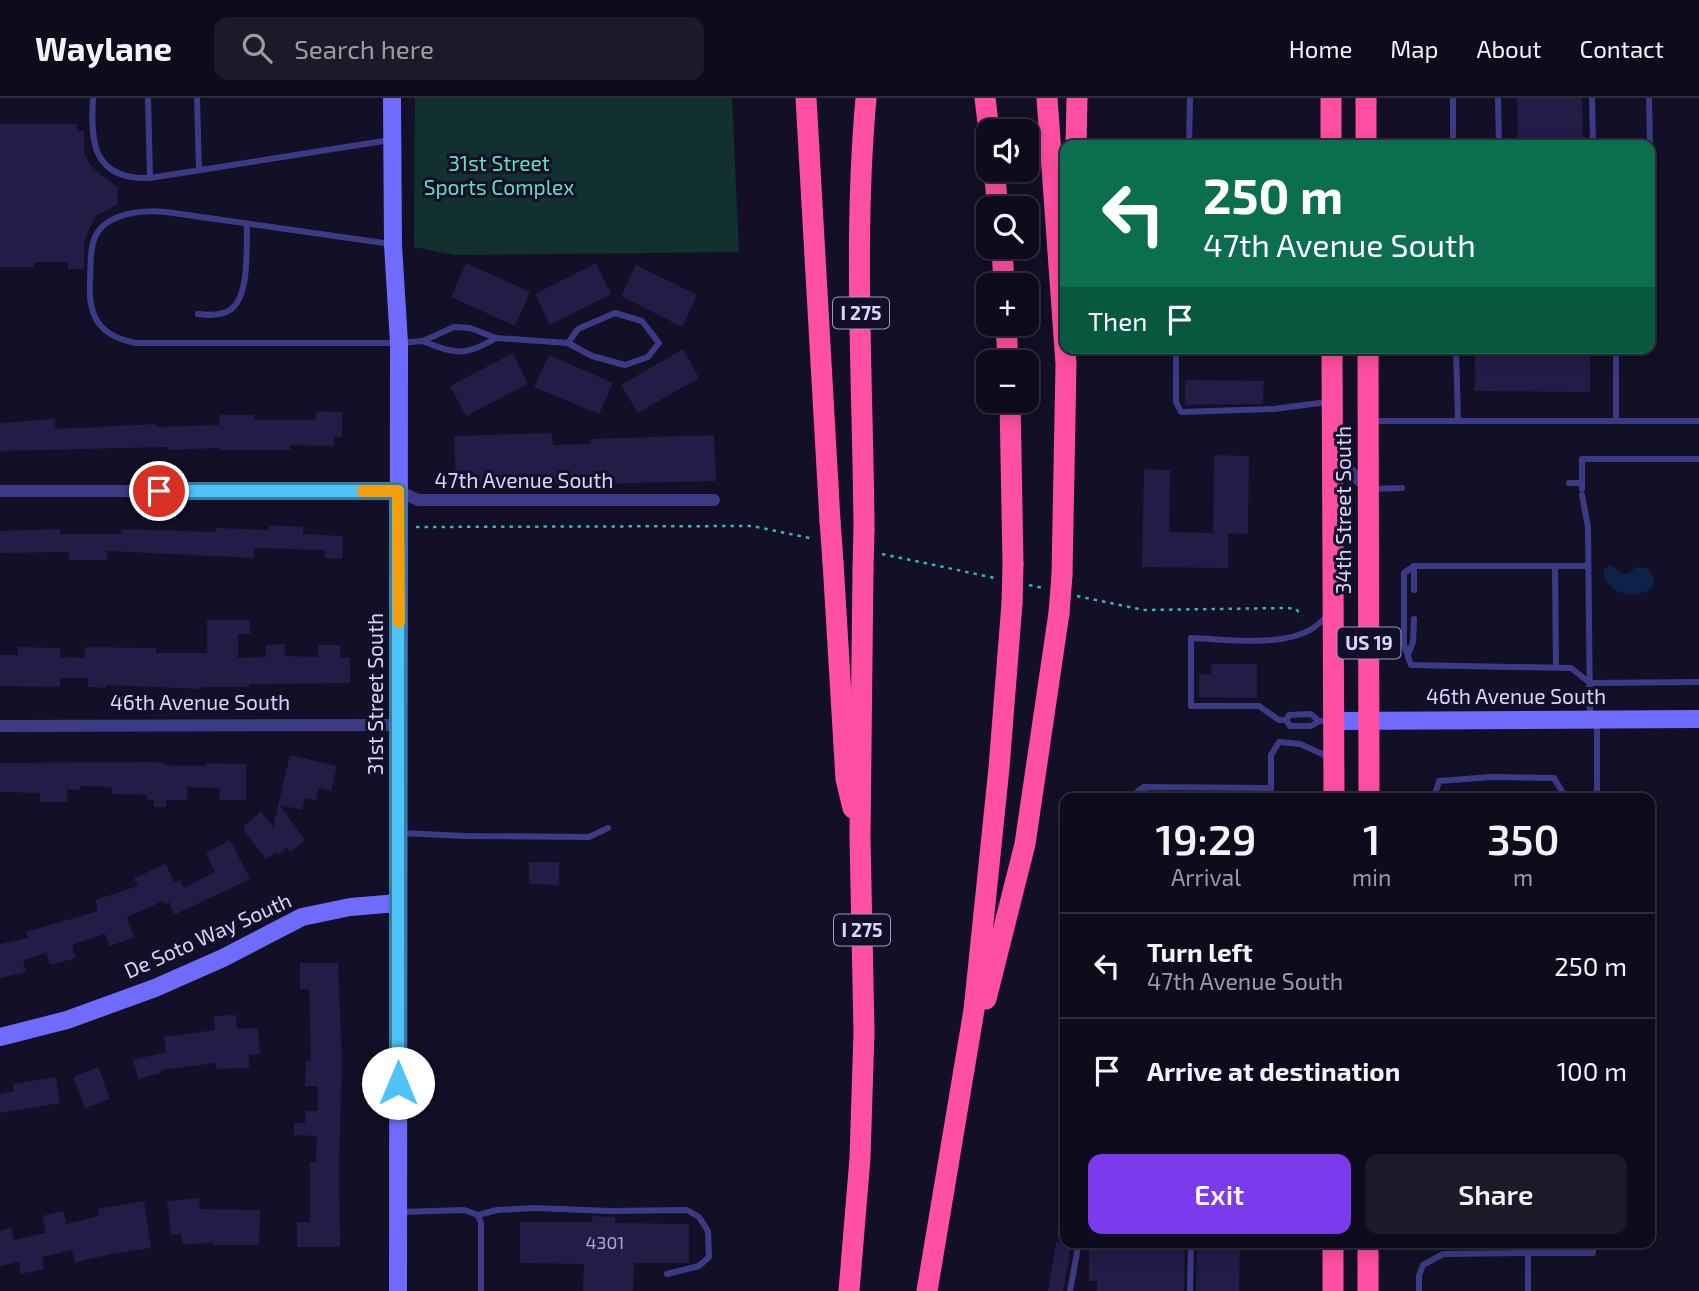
<!DOCTYPE html>
<html lang="en">
<head>
<meta charset="utf-8">
<style>
	:root { --surface:#0e0b1c; --page:#1c1929; --text:#f1f3f6; --muted:#9b9ba3; --line:#2e2b3b; --accent:#7c3aed }
	body { margin:0; font-family:"Exo 2",sans-serif; background:var(--page); color:var(--text); height:100vh; display:flex; flex-direction:column; font-size:26px; white-space:nowrap }
	* { box-sizing:border-box; margin:0 }
	p { font-size:23px; color:var(--muted) }
	.icon { flex:none; width:38px; height:38px; fill:none; stroke:currentColor; stroke-width:2; stroke-linecap:round; stroke-linejoin:round }
	.map { position:relative; flex:1; overflow:hidden }
	.drawer { position:absolute; left:1060px; top:695px; width:595px; height:455px; display:flex; flex-direction:column; background:var(--surface); border-radius:14px; box-shadow:0 4px 18px #0003,0 0 0 2px var(--line) }
	.drawer>* { flex:none }
	.banner { position:absolute; left:1060px; top:42px; width:595px; height:214px; border-radius:14px; box-shadow:0 4px 18px #0003,0 0 0 2px var(--line); background:#0b6e4f; color:#fff; overflow:hidden }
	.fabs { position:absolute; left:976px; top:21px; display:grid; gap:14px }
	.fabs a { display:grid; place-items:center; width:63px; height:63px; border-radius:14px; background:var(--surface); box-shadow:0 4px 18px #0003,0 0 0 2px var(--line); font-size:35px }
	.pin { position:absolute; display:grid; place-items:center; width:60px; height:60px; color:#fff; margin:-30px; border:4px solid #fff; border-radius:50%; box-shadow:0 2px 7px #0007 }
	.me { position:absolute; width:77px; margin:-38px; rotate:0deg; stroke-linejoin:round; filter:drop-shadow(0 0 5px #0008) }
	.turn { display:flex; align-items:center; gap:24px; height:147px; padding:0 28px; font-size:32px }
	.turn .icon { width:91px; height:91px; stroke-width:2.5 }
	.turn b { display:block; font-size:49px; line-height:60px }
	.then { display:flex; align-items:center; height:66px; padding:0 28px; background:#0003; gap:14px; font-size:26px }
	.eta { display:flex; justify-content:space-evenly; align-items:center; height:119px; text-align:center }
	.eta b { font-size:42px; font-weight:600; line-height:49px }
	.action { display:flex; gap:14px; margin-top:auto; padding:14px 28px }
	.action a { flex:1; height:80px; border-radius:14px; background:var(--accent); color:#fff; font-size:28px; font-weight:600; line-height:80px; text-align:center }
	.action a+a { background:var(--page); color:var(--text) }
	ul { padding:0; list-style:none }
	li { display:flex; align-items:center; gap:21px; height:105px; padding:0 28px; border-top:2px solid var(--line) }
	li div { flex:1 }
	li b { display:block; font-size:26px }
	li em { font-style:normal }
	header { display:flex; align-items:center; gap:42px; box-sizing:border-box; height:98px; padding:0 35px; background:var(--surface); border-bottom:2px solid var(--line) }
	header strong { font-size:33px }
	nav { display:flex; gap:38px; margin-inline-start:auto; font-size:24px }
	.search { width:490px; height:63px; background:var(--page); display:flex; align-items:center; gap:18px; box-sizing:border-box; padding:0 24px; border-radius:14px; color:var(--muted); font-size:26px }
	.map>svg:first-child { display:block }
	.green { fill:#12302f }
	.water { fill:#0c2248 }
	.building { fill:#241b47 }
	.lines { fill:none; stroke-linecap:round; stroke-linejoin:round }
	.path { stroke:#2fb8b0; stroke-width:2.5; stroke-dasharray:3.5 5; stroke-linecap:butt }
	.lane { stroke:#3d3a85; stroke-width:6 }
	.street { stroke:#3d3a85; stroke-width:12 }
	.secondary { stroke:#6f6bff; stroke-width:18 }
	.highway { stroke:#ff4fa3; stroke-width:21 }
	.highway-bridge { stroke:#ff4fa3; stroke-width:21 }
	.route-casing { stroke:#337fa1; stroke-width:18 }
	.route { stroke:#4fc3f7; stroke-width:12 }
	.slow { stroke:#f59e0b; stroke-width:12 }
	.labels { text-anchor:middle; stroke-width:6; stroke-linejoin:round; paint-order:stroke }
	.number-label { font-size:18px; fill:#aca6d1 }
	.shield { fill:#130f26; stroke:#9e99be; stroke-width:2 }
	.shield-label { font-size:19px; font-weight:bold; fill:#d9d4ff }
	.park-label { font-size:21px; fill:#5fe0c0; stroke:#130f26 }
	.street-label { font-size:21px; fill:#d9d4ff; stroke:#130f26 }
</style>
</head>
<body>
<header>
<strong>Waylane</strong>
<div class="search"><svg class="icon" aria-label="search" viewBox="0 0 24 24"><circle cx="10" cy="10" r="6"/><path d="M15 15l6 6"/></svg>Search here</div>
<nav><a>Home</a><a>Map</a><a>About</a><a>Contact</a></nav>
</header>
<div class="map">
<svg width="1699" height="1193" viewBox="0 0 1699 1193">
	<rect width="100%" height="100%" fill="#130f26"/>
	<!-- green -->
	<polygon class="green" points="415,0 732,0 739,154 454,157 414,149"/>
	<!-- water -->
	<path class="water" d="M1610 467 1623 476 1629 475 1636 469 1647 470 1654 480 1653 489C1635 504 1605 496 1603 471Z"/>
	<!-- building -->
	<g class="building">
		<polygon points="1517,0 1582,0 1583,47 1518,47"/>
		<polygon points="0,26 77,26 77,33 84,33 84,56 90,66 98,75 118,89 117,107 97,117 89,131 84,145 84,171 68,171 68,164 34,164 34,169 0,169"/>
		<polygon points="466,165 530,194 515,228 451,199"/>
		<polygon points="596,165 611,196 550,227 535,196"/>
		<polygon points="636,167 697,197 682,229 621,198"/>
		<polygon points="1475,250 1590,250 1590,294 1475,293"/>
		<polygon points="683,251 699,280 638,315 621,287"/>
		<polygon points="513,255 528,286 466,318 450,288"/>
		<polygon points="549,257 613,285 599,316 534,289"/>
		<polygon points="1185,282 1264,283 1263,306 1185,307"/>
		<polygon points="316,313 342,314 342,339 334,339 334,348 290,347 290,352 219,352 219,350 167,352 167,349 0,353 0,325 55,321 55,331 156,326 156,329 219,327 220,317 254,317 254,322 315,322"/>
		<polygon points="552,335 553,347 591,346 591,341 714,337 716,383 592,386 592,384 456,389 454,338"/>
		<polygon points="1214,357 1249,358 1248,436 1228,435 1228,470 1142,469 1144,371 1170,372 1169,434 1213,435"/>
		<polygon points="269,427 303,429 303,436 343,438 342,461 324,460 325,452 254,450 254,460 107,453 107,462 69,462 69,454 0,455 0,433 60,431 60,436 121,436 121,431 216,434 216,430 269,432"/>
		<polygon points="207,522 250,522 250,536 238,536 238,560 266,559 266,547 285,546 285,558 318,559 318,547 340,547 340,559 350,560 350,585 249,586 249,589 202,589 202,591 106,587 106,590 88,589 88,580 60,580 60,589 0,588 0,557 18,557 18,549 60,550 60,559 85,560 85,549 156,550 156,555 207,555"/>
		<polygon points="1211,566 1257,566 1257,600 1199,599 1199,576 1211,577"/>
		<polygon points="290,657 337,668 331,693 319,690 316,703 305,700 302,712 280,707 305,742 290,754 287,750 278,757 276,754 266,761 244,732 244,728 261,713 273,729"/>
		<polygon points="147,664 164,665 164,667 206,668 207,665 246,666 246,702 219,702 220,690 187,689 187,702 166,702 166,709 154,709 154,702 147,702 147,697 112,696 112,689 80,688 80,692 67,691 67,704 40,704 40,695 0,694 0,665"/>
		<polygon points="230,742 250,781 174,817 169,804 164,806 163,803 127,819 134,840 109,848 105,836 72,847 76,860 50,867 46,855 23,862 26,874 0,880 0,846 28,840 26,834 98,813 95,802 138,788 134,780 166,766 174,785 180,782 184,790 215,774 206,755"/>
		<polygon points="529,764 559,764 559,787 529,786"/>
		<polygon points="300,865 338,865 342,964 339,1065 340,1149 297,1149 297,1124 310,1124 310,1064 316,1064 317,1038 294,1037 294,1025 305,1025 306,1013 317,1013 318,988 305,988 306,963 311,963 309,891 300,891"/>
		<polygon points="236,917 237,931 258,930 260,956 249,957 249,970 216,971 216,965 161,972 161,975 138,981 133,962 166,954 164,939 215,932 214,918"/>
		<polygon points="98,969 110,1001 85,1010 73,979"/>
		<polygon points="56,979 60,1005 0,1015 0,996 14,993 13,986"/>
		<polygon points="199,1100 200,1111 260,1112 259,1147 213,1147 213,1144 183,1147 181,1136 171,1137 167,1103"/>
		<polygon points="144,1103 151,1150 117,1155 75,1164 72,1152 42,1159 44,1171 21,1176 19,1164 0,1168 0,1133 11,1130 14,1142 46,1135 42,1118 63,1113 66,1126 99,1118 98,1111"/>
		<polygon points="592,1118 615,1119 615,1125 689,1126 689,1165 634,1165 633,1193 583,1193 584,1166 520,1165 520,1124 592,1124"/>
		<polygon points="1056,1144 1072,1144 1063,1193 1048,1193"/>
		<polygon points="1089,1144 1185,1144 1184,1193 1097,1193 1097,1183 1089,1183"/>
		<polygon points="1197,1144 1240,1144 1239,1193 1196,1193"/>
	</g>
	<g class="lines">
		<!-- path -->
		<g class="path">
			<polyline points="416,429 752,428 814,441"/>
			<polyline points="882,456 995,480"/>
			<polyline points="1029,487 1043,490"/>
			<polyline points="1077,498 1143,512 1288,510 1296,511 1302,518"/>
		</g>
		<!-- lane -->
		<g class="lane">
			<path d="M93 0C90 46 94 82 150 80L390 42"/>
			<polyline points="148,0 150,80"/>
			<polyline points="197,0 199,72"/>
			<polyline points="1453,0 1453,47"/>
			<polyline points="1498,0 1499,47"/>
			<polyline points="1592,0 1593,47"/>
			<polyline points="1649,0 1650,47"/>
			<polyline points="1189,47 1190,0"/>
			<polyline points="1650,65 1652,133"/>
			<path d="M391 146 166 114C144 112 111 114 97 135 89 149 91 169 90 183 89 199 91 218 102 229 111 239 124 242 136 245H399L423 243 454 229 470 230 496 240 568 245 592 258 625 267 648 259 659 245 642 223 615 215 578 231 568 245"/>
			<path d="M198 216C207 217 217 218 226 214 251 205 246 149 247 126"/>
			<path d="M423 243C455 257 466 258 496 240"/>
			<polyline points="1176,250 1176,304 1181,314 1274,311 1327,304"/>
			<polyline points="1616,250 1616,323"/>
			<polyline points="1372,323 1458,323 1456,250"/>
			<polyline points="1458,323 1699,323"/>
			<polyline points="1569,385 1582,385"/>
			<polyline points="1371,391 1402,390"/>
			<polyline points="1582,391 1582,361 1699,361"/>
			<polyline points="1582,397 1588,429 1590,619"/>
			<polyline points="1555,468 1556,569"/>
			<polyline points="1588,468 1414,468 1404,475 1404,547 1411,567 1571,570 1590,585 1699,584"/>
			<polyline points="1414,492 1414,468"/>
			<polyline points="1408,557 1413,544 1414,521"/>
			<path d="M1286 622H1279L1259 608H1191V540C1225 541 1280 549 1310 532 1316 529 1322 523 1327 518"/>
			<polyline points="1319,623 1311,616 1289,617 1286,622 1290,628 1311,628 1319,623 1329,623"/>
			<polyline points="1597,625 1597,700"/>
			<polyline points="1144,689 1145,700"/>
			<polyline points="1138,700 1138,693 1144,689 1271,690"/>
			<polyline points="1271,700 1271,657 1279,644 1300,646 1329,659"/>
			<polyline points="1434,700 1439,683 1492,679 1554,680 1566,700"/>
			<polyline points="400,735 466,738 589,739 608,730"/>
			<polyline points="400,1114 464,1112 478,1117 481,1125 481,1193"/>
			<polyline points="478,1117 497,1112 535,1110 610,1113 687,1112 699,1119 708,1133 709,1159 699,1168 667,1176"/>
			<polyline points="1070,1193 1079,1144"/>
			<polyline points="1190,1193 1191,1144"/>
			<polyline points="1419,1193 1419,1178 1423,1167 1443,1156 1528,1155"/>
			<polyline points="1528,1193 1528,1155 1593,1155 1593,1144"/>
		</g>
		<!-- street -->
		<g class="street">
			<polyline points="1333,358 1368,390"/>
			<polyline points="0,393 398,393 418,402 714,402"/>
			<polyline points="0,628 399,627"/>
		</g>
		<!-- secondary -->
		<g class="secondary">
			<polyline points="392,0 393,147 399,245 398,1193"/>
			<polyline points="1334,623 1699,621"/>
			<polyline points="0,939 67,922 155,890 223,860 302,819 350,809 398,805"/>
		</g>
		<!-- highway -->
		<g class="highway">
			<polyline points="806,0 830,423"/>
			<polyline points="985,0 989,33"/>
			<polyline points="1047,0 1066,266 1062,477"/>
			<polyline points="1331,0 1331,47"/>
			<polyline points="1366,0 1366,47"/>
			<polyline points="1076,47 1077,0"/>
			<polyline points="994,72 998,110"/>
			<polyline points="1002,149 1004,187"/>
			<polyline points="1006,226 1008,264"/>
			<polyline points="1332,250 1334,700"/>
			<polyline points="1368,250 1369,700"/>
			<polyline points="1010,303 1013,466"/>
			<path d="M864 431C863 287 853 143 866 0"/>
			<polyline points="833,464 846,681 853,710"/>
			<polyline points="986,901 1025,746 1059,515"/>
			<polyline points="849,1193 860,1060 864,934 860,739 863,471"/>
			<polyline points="927,1193 974,912 999,670 1012,505"/>
			<polyline points="1333,1193 1333,1144"/>
			<polyline points="1368,1193 1368,1144"/>
		</g>
		<!-- highway-bridge -->
		<g class="highway-bridge">
			<polyline points="830,423 833,464"/>
			<polyline points="863,471 864,431"/>
			<polyline points="1012,505 1013,466"/>
			<polyline points="1059,515 1062,477"/>
		</g>
	</g>
	<g class="lines">
		<defs>
			<polyline id="route" points="159,393 398,393 398,985"/>
		</defs>
		<!-- route casing -->
		<use href="#route" class="route-casing"/>
		<!-- route -->
		<use href="#route" class="route"/>
		<!-- slow -->
		<polyline class="slow" points="363,393 398,393 399,524"/>
	</g>
	<g class="labels">
		<!-- number labels -->
		<g class="number-label">
			<text x="605" y="1151">4301</text>
		</g>
		<!-- shield labels -->
		<g class="shield">
			<rect x="833" y="199.5" width="56" height="31" rx="5"/>
			<rect x="1337.5" y="529.5" width="63" height="31" rx="5"/>
			<rect x="834" y="816.5" width="56" height="31" rx="5"/>
		</g>
		<g class="shield-label">
			<text x="861" y="222">I 275</text>
			<text x="1369" y="552">US 19</text>
			<text x="862" y="839">I 275</text>
		</g>
		<!-- park labels -->
		<g class="park-label">
			<text x="499" y="73">31st Street<tspan x="499" dy="24">Sports Complex</tspan></text>
		</g>
		<!-- street labels -->
		<g class="street-label">
			<text x="524" y="390">47th Avenue South</text>
			<text transform="translate(1344 412) rotate(-90)" y="7">34th Street South</text>
			<text transform="translate(376 596) rotate(-90)" y="7">31st Street South</text>
			<text x="1516" y="606">46th Avenue South</text>
			<text x="200" y="612">46th Avenue South</text>
			<text transform="translate(208 838) rotate(-24)" y="7">De Soto Way South</text>
		</g>
	</g>
</svg>
<div class="fabs">
<a><svg class="icon" aria-label="sound" viewBox="0 0 24 24"><path d="M4 9h4l5-4v14l-5-4H4zM17 9q2 3 0 6"/></svg></a>
<a><svg class="icon" aria-label="search" viewBox="0 0 24 24"><circle cx="10" cy="10" r="6"/><path d="M15 15l6 6"/></svg></a>
<a>+</a>
<a>−</a>
</div>
<div class="pin" style="left:159px;top:393px;background:#d93025"><svg class="icon" aria-label="arrive" viewBox="0 0 24 24"><path d="M6 21V4h12l-3 4 3 4H6"/></svg></div>
<svg class="me" style="left:398px;top:985px" viewBox="-20 -20 40 40"><circle r="19" fill="#fff"/><path d="M0-13L10 11 0 6-10 11z" fill="#4fc3f7"/></svg>
<div class="banner">
<div class="turn"><svg class="icon" aria-label="left" viewBox="0 0 24 24"><path d="M17 20v-9H6M10 6l-5 5 5 5"/></svg><div><b>250 m</b>47th Avenue South</div></div>
<div class="then">Then<svg class="icon" aria-label="arrive" viewBox="0 0 24 24"><path d="M6 21V4h12l-3 4 3 4H6"/></svg></div>
</div>
<section class="drawer">
<div class="eta">
<div><b>19:29</b><p>Arrival</p></div>
<div><b>1</b><p>min</p></div>
<div><b>350</b><p>m</p></div>
</div>
<ul>
<li><svg class="icon" aria-label="left" viewBox="0 0 24 24"><path d="M17 20v-9H6M10 6l-5 5 5 5"/></svg><div><b>Turn left</b><p>47th Avenue South</p></div><em>250 m</em></li>
<li><svg class="icon" aria-label="arrive" viewBox="0 0 24 24"><path d="M6 21V4h12l-3 4 3 4H6"/></svg><div><b>Arrive at destination</b></div><em>100 m</em></li>
</ul>
<div class="action"><a>Exit</a><a>Share</a></div>
</section>
</div>
</body>
</html>
